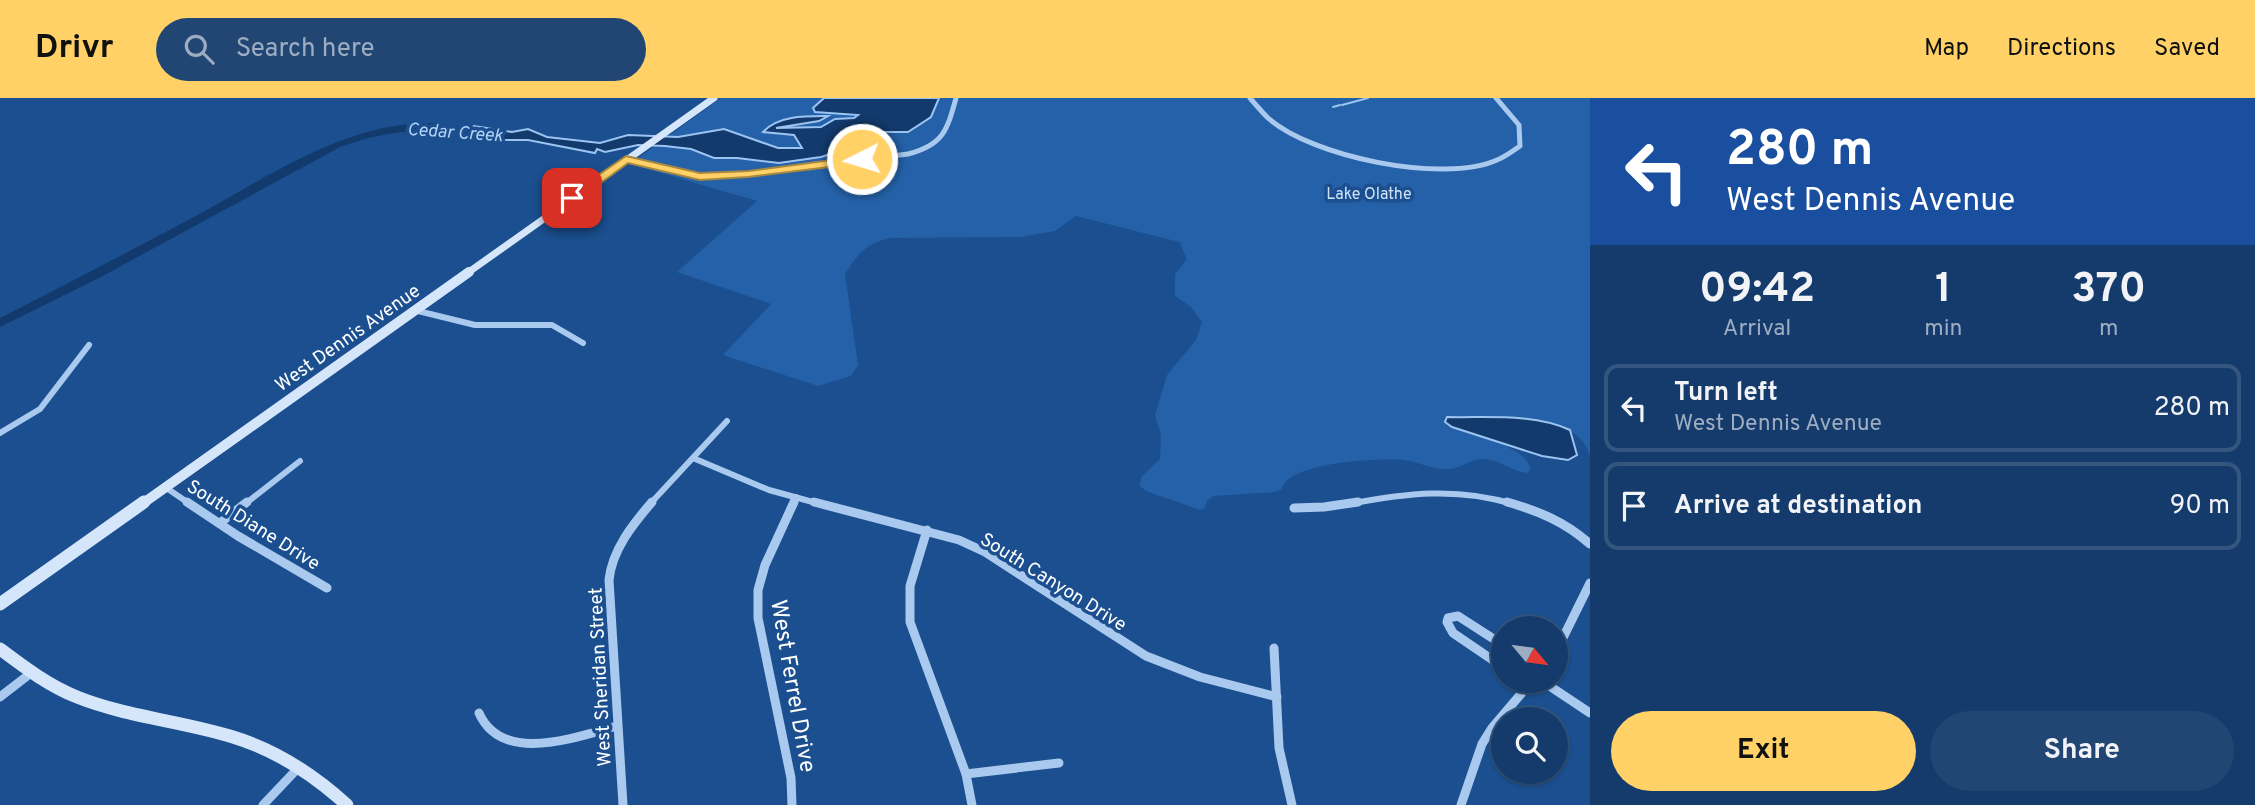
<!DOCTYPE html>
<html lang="en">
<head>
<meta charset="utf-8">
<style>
	:root { --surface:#143b6b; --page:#214673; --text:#f1f3f6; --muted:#9dadc1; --line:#33557e; --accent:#ffd166 }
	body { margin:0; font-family:Overpass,sans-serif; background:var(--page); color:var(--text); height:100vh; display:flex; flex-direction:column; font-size:26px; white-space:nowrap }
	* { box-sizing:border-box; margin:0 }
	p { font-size:23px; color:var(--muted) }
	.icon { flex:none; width:38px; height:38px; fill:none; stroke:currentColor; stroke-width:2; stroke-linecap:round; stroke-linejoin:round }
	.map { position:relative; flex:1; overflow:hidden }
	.details { display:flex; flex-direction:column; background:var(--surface); width:665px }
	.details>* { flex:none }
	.banner { background:#1a4fa0; color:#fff; overflow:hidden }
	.needle { width:46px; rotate:119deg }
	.buttons { position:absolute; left:1491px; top:518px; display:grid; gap:14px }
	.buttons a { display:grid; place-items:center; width:77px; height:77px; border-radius:50%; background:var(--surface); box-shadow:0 2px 5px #0004,0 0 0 2px var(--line); font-size:35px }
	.pin { position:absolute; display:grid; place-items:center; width:60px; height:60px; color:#fff; margin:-30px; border-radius:14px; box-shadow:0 4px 10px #0006 }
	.me { position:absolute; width:77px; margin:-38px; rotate:265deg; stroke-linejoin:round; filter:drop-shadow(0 0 5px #0008) }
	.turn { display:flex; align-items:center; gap:24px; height:147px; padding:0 21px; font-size:32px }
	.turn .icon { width:91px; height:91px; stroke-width:2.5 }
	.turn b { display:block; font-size:49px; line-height:60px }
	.eta { display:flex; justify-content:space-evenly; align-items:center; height:119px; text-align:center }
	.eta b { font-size:42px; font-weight:700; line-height:49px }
	.primary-button { display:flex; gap:14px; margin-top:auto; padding:14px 21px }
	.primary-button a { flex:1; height:80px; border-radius:42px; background:var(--accent); color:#111; font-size:28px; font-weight:700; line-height:80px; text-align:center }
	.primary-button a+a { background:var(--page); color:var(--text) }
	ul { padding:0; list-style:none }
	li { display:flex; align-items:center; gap:21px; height:88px; margin:0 14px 10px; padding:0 7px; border:4px solid var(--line); border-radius:14px }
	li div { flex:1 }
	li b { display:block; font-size:26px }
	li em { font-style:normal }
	header { display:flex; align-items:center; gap:42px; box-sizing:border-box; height:98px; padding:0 35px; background:var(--accent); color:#111 }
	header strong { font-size:33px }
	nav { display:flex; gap:38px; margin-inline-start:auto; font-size:24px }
	.search { width:490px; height:63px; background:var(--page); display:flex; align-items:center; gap:18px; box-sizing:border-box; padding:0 24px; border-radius:38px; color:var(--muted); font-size:26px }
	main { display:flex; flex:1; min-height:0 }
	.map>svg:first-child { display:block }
	.green { fill:#2461a8 }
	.water { fill:#123a6d; stroke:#9cc4f0; stroke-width:2 }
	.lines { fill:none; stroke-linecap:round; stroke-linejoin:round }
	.stream { stroke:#9cc4f0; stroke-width:2 }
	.river { fill:#123a6d; fill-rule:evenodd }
	.street-far2 { stroke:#a9c9ee; stroke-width:5 }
	.street-far1 { stroke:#a9c9ee; stroke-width:6 }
	.street { stroke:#a9c9ee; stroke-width:9 }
	.secondary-far2 { stroke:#d6e6fa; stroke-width:7 }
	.secondary-far1 { stroke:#d6e6fa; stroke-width:10 }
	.secondary { stroke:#d6e6fa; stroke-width:13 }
	.route { fill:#ffd166; stroke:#a68842; stroke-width:2 }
	.labels { text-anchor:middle; stroke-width:7; stroke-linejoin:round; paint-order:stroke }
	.far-park-label { font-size:16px; fill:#cfe3fa; stroke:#1b4f8f }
	.far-water-label { font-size:18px; font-style:italic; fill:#b5d3f5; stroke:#1b4f8f }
	.street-label { font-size:19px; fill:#fff; stroke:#1b4f8f }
	.near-street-label { font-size:23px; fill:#fff; stroke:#1b4f8f }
</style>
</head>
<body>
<header>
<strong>Drivr</strong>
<div class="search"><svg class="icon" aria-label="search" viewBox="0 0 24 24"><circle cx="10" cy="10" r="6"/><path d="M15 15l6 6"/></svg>Search here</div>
<nav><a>Map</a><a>Directions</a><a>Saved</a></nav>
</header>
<main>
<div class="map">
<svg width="1590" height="707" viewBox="0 0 1590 707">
	<rect width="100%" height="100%" fill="#1b4f8f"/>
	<!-- green -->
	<path class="green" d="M721 0H1590V358C1577 310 1487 320 1448 319L1452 329C1474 337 1524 347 1531 371L1527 375C1511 373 1497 360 1481 361 1470 362 1460 370 1450 371 1434 373 1418 363 1402 362 1379 360 1288 364 1282 391L1275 394 1213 398 1207 403 1205 410 1200 412 1146 393 1140 388 1141 379 1160 361 1161 337 1155 317 1167 277 1196 242 1202 224 1191 209 1175 198V176L1187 161 1180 146 1183 145 1076 118 1055 133 1021 139 890 140C865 146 859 155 845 176L858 267 851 278 818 288 723 257 771 206 677 174 757 103 630 66Z"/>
	<!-- water -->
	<g class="water">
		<path d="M824 0H939L931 19 908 34H876L851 49 821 59 779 65 737 60H714L691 51 665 48 638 47 605 54 597 51 595 55 528 42H491L461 36 474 28 512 34 528 31 547 39 600 45 628 37 678 39 724 31 778 50H802L794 37 763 34C778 17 807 18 828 18L819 23 776 30 821 29 835 21 854 20 858 17 815 14 813 10Z"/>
		<path d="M1447 319C1487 320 1533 315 1570 332L1577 357 1568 362 1542 358 1452 329 1445 324Z"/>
	</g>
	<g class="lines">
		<!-- stream -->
		<g class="stream">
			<polyline points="1342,7 1368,0"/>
			<polyline points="1333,9 1340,7"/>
		</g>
		<!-- river -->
		<path class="river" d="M428 25 489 32 494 35 489 38C430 30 396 29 340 49L99 180 0 229V220C65 187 130 153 194 119 268 79 342 26 428 25Z"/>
		<!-- street-far2 -->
		<g class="street-far2">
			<path d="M1250 0C1256 7 1262 14 1268 20 1312 59 1443 86 1497 62 1505 59 1513 53 1520 48L1519 27 1496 0"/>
			<path d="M627 61 700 78 748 76 908 56C943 47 947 33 956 0"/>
		</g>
		<!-- street-far1 -->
		<g class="street-far1">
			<polyline points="414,212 475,227 552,227 583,245"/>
			<polyline points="0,335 40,311 89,247"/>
			<polyline points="693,360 769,392 820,406"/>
			<polyline points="165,389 190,406"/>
			<polyline points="245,406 300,363"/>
			<polyline points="650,406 727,323"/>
			<polyline points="793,406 796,399"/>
			<path d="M1349 406C1406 395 1457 389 1513 406"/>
		</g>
		<!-- street -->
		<g class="street">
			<polyline points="187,404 238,438 327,490"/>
			<polyline points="814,404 959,442 985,454 1146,558 1200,579 1277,599"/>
			<path d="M1507 404C1539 413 1565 424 1590 446"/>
			<polyline points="1294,410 1324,409 1358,404"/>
			<polyline points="220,425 247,404"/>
			<polyline points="927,432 910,488 910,524 966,676 972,707"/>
			<polyline points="1503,547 1458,518 1448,520 1447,524 1453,535 1503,569"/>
			<polyline points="1274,550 1279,650 1292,707"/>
			<polyline points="1556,554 1590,485"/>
			<polyline points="1542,583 1590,615"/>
			<polyline points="0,599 31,575"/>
			<path d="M479 615C502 667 576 639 617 628"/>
			<polyline points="966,676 1059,665"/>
			<polyline points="263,707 299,669"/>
			<path d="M623 707 609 482C612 452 633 426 652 404"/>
			<polyline points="792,707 791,680 758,520 758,492 765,467 794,404"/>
			<polyline points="1461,707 1482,646 1492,630 1532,583"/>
		</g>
		<!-- secondary-far2 -->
		<polyline class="secondary-far2" points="466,176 714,0"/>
		<!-- secondary-far1 -->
		<polyline class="secondary-far1" points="142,406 469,174"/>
		<!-- secondary -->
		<g class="secondary">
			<polyline points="0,506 144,404"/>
			<path d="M0 551C24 569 49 588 77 599 127 619 182 623 233 639 276 652 314 677 347 707"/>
		</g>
	</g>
	<!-- route -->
	<polygon class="route" points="626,58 700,75 748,73 862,58 867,61 862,65 748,79 700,82 628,65 576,103 568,103 568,98"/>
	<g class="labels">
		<!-- far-park labels -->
		<g class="far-park-label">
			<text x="1369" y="101">Lake Olathe</text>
		</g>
		<!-- far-water labels -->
		<g class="far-water-label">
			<text transform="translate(455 34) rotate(4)" y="6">Cedar Creek</text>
		</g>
		<!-- street labels -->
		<g class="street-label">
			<text transform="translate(347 239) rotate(-35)" y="7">West Dennis Avenue</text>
			<text transform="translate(254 426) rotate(32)" y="7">South Diane Drive</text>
			<text transform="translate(1054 483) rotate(32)" y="7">South Canyon Drive</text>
			<text transform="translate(599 579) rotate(-93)" y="7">West Sheridan Street</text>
		</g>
		<!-- near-street labels -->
		<g class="near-street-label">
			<text transform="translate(794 588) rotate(80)" y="8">West Ferrel Drive</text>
		</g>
	</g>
</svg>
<div class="buttons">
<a><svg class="needle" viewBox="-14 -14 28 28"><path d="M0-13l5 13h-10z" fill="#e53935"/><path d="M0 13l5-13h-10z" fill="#9dadc1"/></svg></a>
<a><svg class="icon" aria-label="search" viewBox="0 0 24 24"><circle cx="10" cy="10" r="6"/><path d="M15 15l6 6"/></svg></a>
</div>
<div class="pin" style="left:572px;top:100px;background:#d93025"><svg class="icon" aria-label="arrive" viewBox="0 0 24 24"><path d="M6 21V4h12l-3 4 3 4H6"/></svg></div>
<svg class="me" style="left:862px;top:61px" viewBox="-20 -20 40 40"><circle r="17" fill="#ffd166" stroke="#fff" stroke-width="3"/><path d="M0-11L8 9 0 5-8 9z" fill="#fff"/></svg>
</div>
<section class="details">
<div class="banner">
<div class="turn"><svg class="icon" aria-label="left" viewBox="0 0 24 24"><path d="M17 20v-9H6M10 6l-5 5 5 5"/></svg><div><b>280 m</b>West Dennis Avenue</div></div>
</div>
<div class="eta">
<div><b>09:42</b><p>Arrival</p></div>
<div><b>1</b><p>min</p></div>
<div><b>370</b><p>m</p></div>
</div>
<ul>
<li><svg class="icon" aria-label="left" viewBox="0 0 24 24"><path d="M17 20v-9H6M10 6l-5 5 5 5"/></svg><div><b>Turn left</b><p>West Dennis Avenue</p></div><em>280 m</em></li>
<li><svg class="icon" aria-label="arrive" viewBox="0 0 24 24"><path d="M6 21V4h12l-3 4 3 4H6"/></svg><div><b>Arrive at destination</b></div><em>90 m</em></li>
</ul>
<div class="primary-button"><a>Exit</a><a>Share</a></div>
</section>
</main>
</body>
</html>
